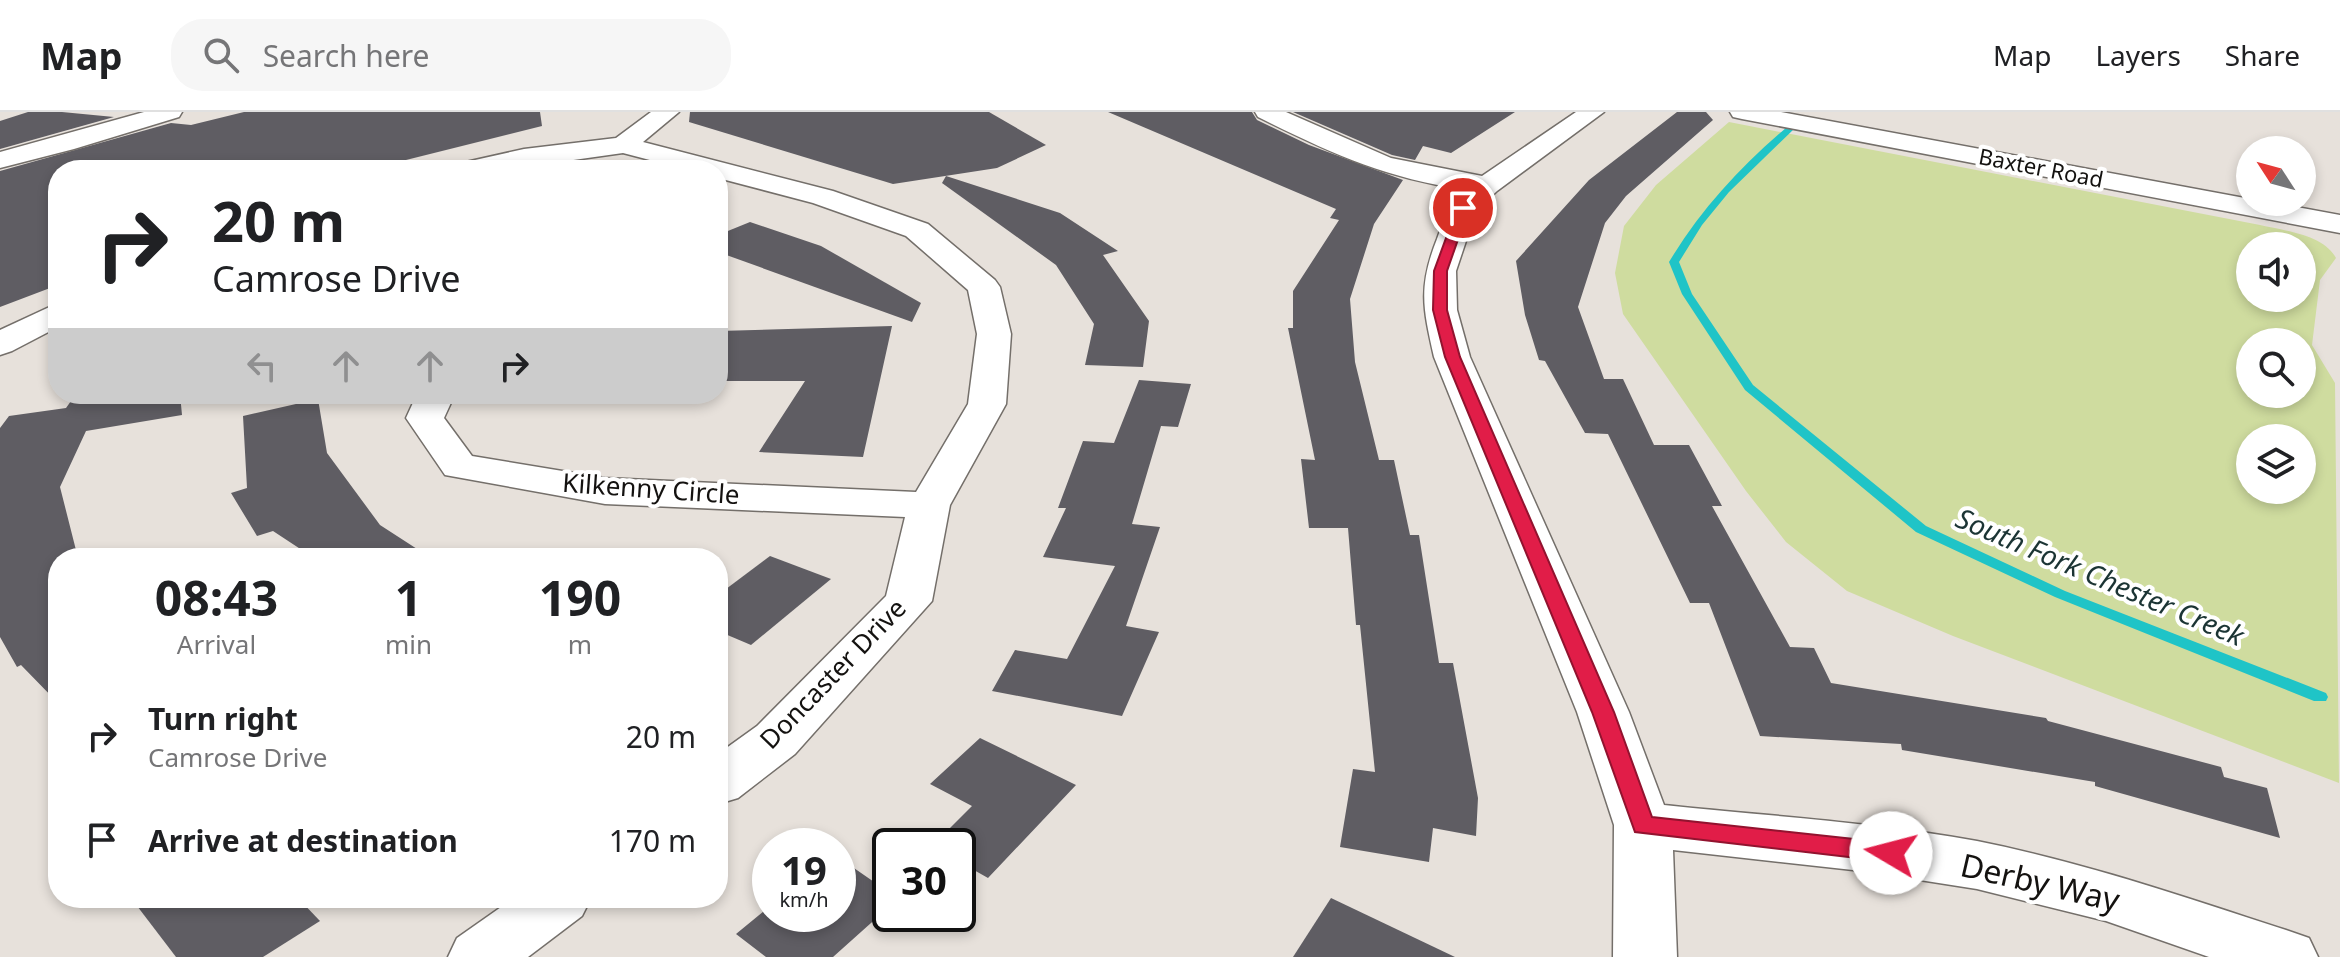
<!DOCTYPE html>
<html lang="en">
<head>
<meta charset="utf-8">
<style>
	:root { --surface:#fff; --page:#f6f6f6; --text:#202124; --muted:#757577; --line:#e0e0e0 }
	body { margin:0; font-family:"Noto Sans",sans-serif; background:var(--page); color:var(--text); height:100vh; display:flex; flex-direction:column; font-size:30px; white-space:nowrap }
	* { box-sizing:border-box; margin:0 }
	p { font-size:26px; color:var(--muted) }
	.icon { flex:none; width:44px; height:44px; fill:none; stroke:currentColor; stroke-width:2; stroke-linecap:round; stroke-linejoin:round }
	.map { position:relative; flex:1; overflow:hidden }
	.side { position:absolute; left:48px; top:436px; width:680px; height:360px; display:flex; flex-direction:column; background:var(--surface); border-radius:32px; box-shadow:0 4px 12px #0003 }
	.side>* { flex:none }
	.banner { position:absolute; left:48px; top:48px; width:680px; height:244px; border-radius:32px; box-shadow:0 4px 12px #0003; background:#fff; color:var(--text); overflow:hidden }
	.needle { width:52px; rotate:306deg }
	.fabs { position:absolute; left:2236px; top:24px; display:grid; gap:16px }
	.fabs a { display:grid; place-items:center; width:80px; height:80px; border-radius:50%; background:var(--surface); box-shadow:0 4px 12px #0003; font-size:40px }
	.speed { position:absolute; left:752px; top:716px; display:flex; gap:16px; font-size:40px; font-weight:700; text-align:center }
	.speed>* { display:grid; place-content:center; width:104px; height:104px; border-radius:50%; background:var(--surface); box-shadow:0 4px 12px #0003; line-height:1 }
	.speed small { font-size:20px; font-weight:400 }
	.speed .limit { border:4px solid #111; border-radius:12px; background:#fff; color:#111 }
	.pin { position:absolute; display:grid; place-items:center; width:68px; height:68px; color:#fff; margin:-34px; border:4px solid #fff; border-radius:50%; box-shadow:0 2px 8px #0007 }
	.me { position:absolute; width:88px; margin:-44px; rotate:278deg; stroke-linejoin:round; filter:drop-shadow(0 0 6px #0008) }
	.turn { display:flex; align-items:center; gap:28px; height:168px; padding:0 32px; font-size:36px }
	.turn .icon { width:104px; height:104px; stroke-width:2.5 }
	.turn b { display:block; font-size:56px; line-height:68px }
	.lanes { display:flex; align-items:center; height:76px; padding:0 32px; background:#0003; justify-content:center; gap:40px; direction:ltr }
	.lanes .off { opacity:.35 }
	.eta { display:flex; justify-content:space-evenly; align-items:center; height:136px; text-align:center }
	.eta b { font-size:48px; font-weight:700; line-height:56px }
	ul { padding:0; list-style:none }
	li { display:flex; align-items:center; gap:24px; height:104px; padding:0 32px }
	li div { flex:1 }
	li b { display:block; font-size:30px }
	li em { font-style:normal }
	header { display:flex; align-items:center; gap:48px; box-sizing:border-box; height:112px; padding:0 40px; background:var(--surface); border-bottom:2px solid var(--line) }
	header strong { font-size:38px }
	nav { display:flex; gap:44px; margin-inline-start:auto; font-size:28px }
	.search { width:560px; height:72px; background:var(--page); display:flex; align-items:center; gap:20px; box-sizing:border-box; padding:0 28px; border-radius:32px; color:var(--muted); font-size:30px }
	.map>svg:first-child { display:block }
	.green { fill:#cfdc9f; fill-rule:evenodd }
	.lines { fill:none; stroke-linecap:round; stroke-linejoin:round }
	.stream { fill:#1fc4c7; fill-rule:evenodd }
	.building { fill:#5f5d63 }
	.street-casing { stroke:#746f6a; stroke-width:3 }
	.secondary-casing { stroke:#746f6a; stroke-width:3 }
	.street { fill:#fff; fill-rule:evenodd }
	.secondary { fill:#fff; fill-rule:evenodd }
	.route { fill:#e11d48; stroke:#92132f; stroke-width:2 }
	.labels { text-anchor:middle; stroke-width:8; stroke-linejoin:round; paint-order:stroke }
	.far-street-label { font-size:22px; fill:#141210; stroke:#fff }
	.street-label { font-size:26px; fill:#141210; stroke:#fff }
	.water-label { font-size:28px; font-style:italic; fill:#1b3434; stroke:#fff }
	.near-street-label { font-size:32px; fill:#141210; stroke:#fff }
</style>
</head>
<body>
<header>
<strong>Map</strong>
<div class="search"><svg class="icon" aria-label="search" viewBox="0 0 24 24"><circle cx="10" cy="10" r="6"/><path d="M15 15l6 6"/></svg>Search here</div>
<nav><a>Map</a><a>Layers</a><a>Share</a></nav>
</header>
<div class="map">
<svg width="2340" height="845" viewBox="0 0 2340 845">
	<rect width="100%" height="100%" fill="#e7e1db"/>
	<!-- green -->
	<path class="green" d="M1729 10 2260 113C2285 119 2323 122 2336 146L2320 168 2312 233 2335 271 2339 671 1953 524 1847 479 1786 430 1746 379 1623 202 1615 161 1624 114 1656 73ZM2250 134H2302V186H2250ZM2250 230H2302V282H2250ZM2250 326H2302V378H2250Z"/>
	<g class="lines">
		<!-- stream -->
		<path class="stream" d="M1787 15 1794 17 1729 80 1702 113 1679 150 1692 182 1753 273 1926 414 2065 479 2326 581 2328 585 2326 589H2314L2055 485 1916 420 1745 278 1682 182 1669 150C1701 97 1740 55 1787 15Z"/>
	</g>
	<!-- building -->
	<g class="building">
		<polygon points="28,0 62,0 114,5 0,37 0,9"/>
		<polygon points="244,0 540,0 542,14 366,58 58,58 58,173 0,195 0,59 171,11 191,13"/>
		<polygon points="690,0 989,0 1046,33 997,56 893,72 689,10"/>
		<polygon points="1108,0 1252,0 1257,8 1309,33 1403,68 1374,112 1350,187 1355,250 1379,348 1394,348 1410,423 1419,423 1439,551 1453,551 1478,686 1476,724 1433,716 1429,750 1340,735 1353,657 1375,660 1360,513 1356,513 1348,416 1309,416 1301,347 1315,348 1288,216 1293,216 1293,179 1339,108 1330,106 1336,97"/>
		<polygon points="1293,0 1515,0 1451,41 1423,34 1415,48 1392,43"/>
		<polygon points="1677,0 1706,0 1713,8 1626,84 1605,111 1578,195 1604,267 1623,267 1654,333 1689,333 1722,394 1712,394 1790,535 1814,536 1831,571 2046,606 2048,609 2221,655 2224,665 2267,676 2280,726 2095,674 2095,670 1902,638 1901,632 1760,624 1709,491 1690,491 1608,322 1585,321 1545,249 1539,248 1525,203 1516,149 1589,68"/>
		<polygon points="946,64 1060,101 1118,139 1103,143 1149,209 1143,255 1085,253 1094,212 1056,153 942,71"/>
		<polygon points="750,110 821,134 921,191 912,210 718,140 718,123"/>
		<polygon points="892,214 863,345 759,340 805,269 718,269 718,219"/>
		<polygon points="1139,268 1191,272 1178,315 1161,314 1132,412 1160,415 1126,514 1159,520 1122,604 992,579 1015,538 1067,547 1115,454 1043,445 1066,396 1058,396 1083,329 1114,331"/>
		<polygon points="76,282 180,282 182,303 86,319 60,375 78,446 58,446 58,591 21,553 17,555 0,525 0,316 9,304 66,296"/>
		<polygon points="318,287 327,341 380,413 431,446 314,446 273,419 257,424 231,381 247,376 243,304"/>
		<polygon points="770,444 831,467 751,533 718,519 718,483"/>
		<polygon points="980,626 1076,673 988,766 958,749 958,734 932,734 972,694 930,672"/>
		<polygon points="838,745 890,781 890,794 833,845 766,845 736,822 770,794 770,802 838,802"/>
		<polygon points="131,786 298,786 320,809 263,845 176,845"/>
		<polygon points="1331,786 1455,845 1293,845"/>
	</g>
	<g class="lines">
		<defs>
			<g id="street">
				<polygon points="144,0 182,0 179,5 74,37 0,56 0,40"/>
				<polygon points="651,0 679,0 643,30 833,79 928,112 995,168 1000,175 1011,222 1006,292 950,393 932,489 795,642 738,686 718,692 718,642 757,614 886,484 905,405 605,392 445,363 406,306 417,282 455,282 444,306 472,344 605,366 916,380 968,292 977,222 968,178 906,124 813,91 718,66 718,58 688,58 623,41 502,58 454,58 457,52 524,37 616,26"/>
				<path d="M1255 0H1286L1391 46 1482 64 1576 0H1604L1497 79 1476 99 1456 159 1457 198 1470 245 1629 600 1664 693C1768 704 1874 710 1977 729 2083 750 2184 785 2286 818L2309 826 2318 845H2209L2106 809 1977 777 1862 759 1673 738 1677 845H1613L1614 713 1577 600 1434 245C1423 196 1418 175 1437 127 1444 107 1450 93 1466 78 1382 65 1333 42 1258 5Z"/>
				<polygon points="58,191 58,215 12,239 0,243 0,218"/>
				<polygon points="514,786 591,786 582,804 528,845 448,845 457,826"/>
			</g>
			<polygon id="secondary" points="1730,0 1781,0 2250,87 2250,90 2269,90 2340,103 2340,121 1742,7 1733,5"/>
		</defs>
		<!-- street casing -->
		<use href="#street" class="street-casing"/>
		<!-- secondary casing -->
		<use href="#secondary" class="secondary-casing"/>
		<!-- street -->
		<use href="#street" class="street"/>
		<!-- secondary -->
		<use href="#secondary" class="secondary"/>
	</g>
	<!-- route -->
	<polygon class="route" points="1463,93 1469,96 1447,159 1447,198 1460,245 1614,600 1652,705 1891,731 1899,734 1903,741 1899,747 1891,750 1635,720 1592,600 1445,245 1433,198 1434,159 1457,96"/>
	<g class="labels">
		<!-- far-street labels -->
		<g class="far-street-label">
			<text transform="translate(2041 56) rotate(11)" y="8">Baxter Road</text>
		</g>
		<!-- street labels -->
		<g class="street-label">
			<text transform="translate(651 377) rotate(4)" y="9">Kilkenny Circle</text>
			<text transform="translate(833 562) rotate(-46)" y="9">Doncaster Drive</text>
		</g>
		<!-- water labels -->
		<g class="water-label">
			<text transform="translate(2100 465) rotate(23)" y="10">South Fork Chester Creek</text>
		</g>
		<!-- near-street labels -->
		<g class="near-street-label">
			<text transform="translate(2040 771) rotate(13)" y="11">Derby Way</text>
		</g>
	</g>
</svg>
<div class="fabs">
<a><svg class="needle" viewBox="-14 -14 28 28"><path d="M0-13l5 13h-10z" fill="#e53935"/><path d="M0 13l5-13h-10z" fill="#757577"/></svg></a>
<a><svg class="icon" aria-label="sound" viewBox="0 0 24 24"><path d="M4 9h4l5-4v14l-5-4H4zM17 9q2 3 0 6"/></svg></a>
<a><svg class="icon" aria-label="search" viewBox="0 0 24 24"><circle cx="10" cy="10" r="6"/><path d="M15 15l6 6"/></svg></a>
<a><svg class="icon" aria-label="layers" viewBox="0 0 24 24"><path d="M12 4l9 5-9 5-9-5zM3 14l9 5 9-5"/></svg></a>
</div>
<div class="speed"><div>19<small>km/h</small></div><div class="limit">30</div></div>
<div class="pin" style="left:1463px;top:96px;background:#d93025"><svg class="icon" aria-label="arrive" viewBox="0 0 24 24"><path d="M6 21V4h12l-3 4 3 4H6"/></svg></div>
<svg class="me" style="left:1891px;top:741px" viewBox="-20 -20 40 40"><circle r="19" fill="#fff"/><path d="M0-13L10 11 0 6-10 11z" fill="#e11d48"/></svg>
<div class="banner">
<div class="turn"><svg class="icon" aria-label="right" viewBox="0 0 24 24"><path d="M7 20v-9h11M14 6l5 5-5 5"/></svg><div><b>20 m</b>Camrose Drive</div></div>
<div class="lanes"><svg class="icon off" aria-label="left" viewBox="0 0 24 24"><path d="M17 20v-9H6M10 6l-5 5 5 5"/></svg><svg class="icon off" aria-label="ahead" viewBox="0 0 24 24"><path d="M12 20V5M6 11l6-6 6 6"/></svg><svg class="icon off" aria-label="ahead" viewBox="0 0 24 24"><path d="M12 20V5M6 11l6-6 6 6"/></svg><svg class="icon" aria-label="right" viewBox="0 0 24 24"><path d="M7 20v-9h11M14 6l5 5-5 5"/></svg></div>
</div>
<section class="side">
<div class="eta">
<div><b>08:43</b><p>Arrival</p></div>
<div><b>1</b><p>min</p></div>
<div><b>190</b><p>m</p></div>
</div>
<ul>
<li><svg class="icon" aria-label="right" viewBox="0 0 24 24"><path d="M7 20v-9h11M14 6l5 5-5 5"/></svg><div><b>Turn right</b><p>Camrose Drive</p></div><em>20 m</em></li>
<li><svg class="icon" aria-label="arrive" viewBox="0 0 24 24"><path d="M6 21V4h12l-3 4 3 4H6"/></svg><div><b>Arrive at destination</b></div><em>170 m</em></li>
</ul>
</section>
</div>
</body>
</html>
